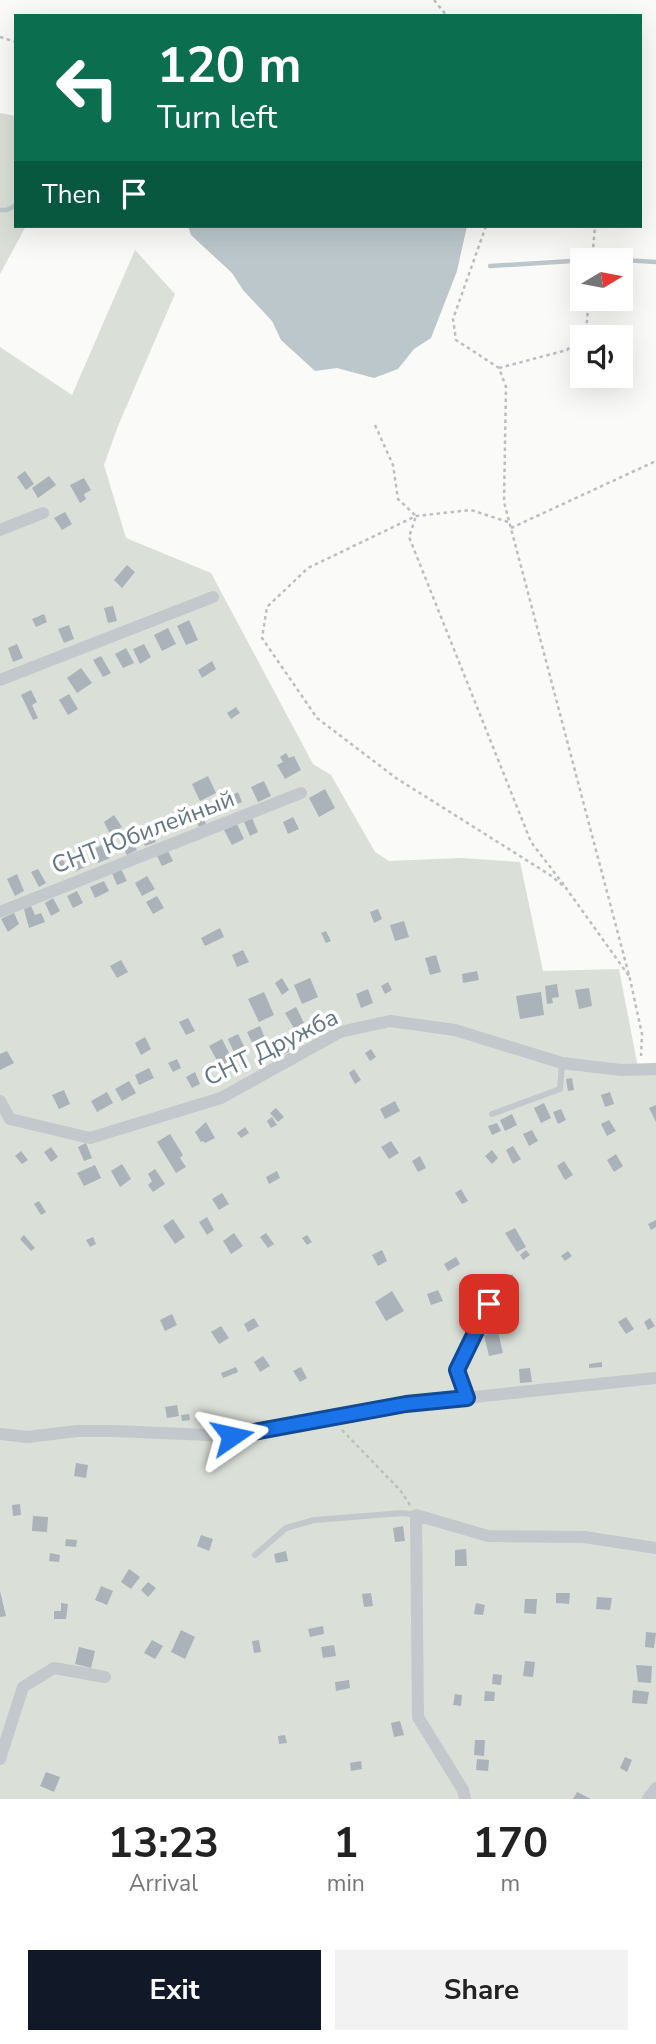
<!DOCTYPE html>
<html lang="en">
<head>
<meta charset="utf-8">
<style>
	:root { --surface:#fff; --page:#f2f2f2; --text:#222; --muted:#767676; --accent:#111827 }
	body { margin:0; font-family:"Nunito Sans",sans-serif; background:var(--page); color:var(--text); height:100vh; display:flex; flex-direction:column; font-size:26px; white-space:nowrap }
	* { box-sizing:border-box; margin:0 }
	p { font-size:23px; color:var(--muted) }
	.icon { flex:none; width:38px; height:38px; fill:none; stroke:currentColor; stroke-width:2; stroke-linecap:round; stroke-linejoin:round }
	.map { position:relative; height:1799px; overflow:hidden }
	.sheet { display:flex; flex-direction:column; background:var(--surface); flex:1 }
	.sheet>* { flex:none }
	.hud { position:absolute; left:14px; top:14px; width:628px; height:214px; border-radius:0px; box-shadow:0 7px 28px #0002; background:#0b6e4f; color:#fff; overflow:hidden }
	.needle { width:46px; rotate:80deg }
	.controls { position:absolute; left:570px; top:248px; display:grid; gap:14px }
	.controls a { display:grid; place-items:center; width:63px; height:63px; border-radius:0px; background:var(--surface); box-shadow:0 7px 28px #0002; font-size:35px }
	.pin { position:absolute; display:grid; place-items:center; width:60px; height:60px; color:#fff; margin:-30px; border-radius:14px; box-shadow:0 4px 10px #0006 }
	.me { position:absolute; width:77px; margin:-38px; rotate:79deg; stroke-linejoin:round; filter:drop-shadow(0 0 5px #0008) }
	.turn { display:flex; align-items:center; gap:24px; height:147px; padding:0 28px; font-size:32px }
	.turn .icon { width:91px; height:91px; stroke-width:2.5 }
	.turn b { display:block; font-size:49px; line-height:60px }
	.then { display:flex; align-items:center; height:66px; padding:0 28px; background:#0003; gap:14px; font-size:26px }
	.eta { display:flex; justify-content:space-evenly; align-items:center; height:119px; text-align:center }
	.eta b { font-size:42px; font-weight:700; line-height:49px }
	.primary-button { display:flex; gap:14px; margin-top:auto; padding:14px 28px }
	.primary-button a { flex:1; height:80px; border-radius:0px; background:var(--accent); color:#fff; font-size:28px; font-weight:700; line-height:80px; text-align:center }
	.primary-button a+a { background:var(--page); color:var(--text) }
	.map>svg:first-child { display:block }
	.green { fill:#dadfd7 }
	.water { fill:#bbc7cb }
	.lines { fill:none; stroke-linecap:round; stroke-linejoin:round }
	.stream { stroke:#bbc7cb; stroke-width:4.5 }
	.building { fill:#aab3b9 }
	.path { stroke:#bbbfc2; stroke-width:2.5; stroke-dasharray:3.5 3.5; stroke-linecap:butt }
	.service { stroke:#c3c8cc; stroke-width:6 }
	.minor { stroke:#c3c8cc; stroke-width:12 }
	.route-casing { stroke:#114b97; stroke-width:18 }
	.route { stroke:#1a73e8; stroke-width:12 }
	.labels { text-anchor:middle; stroke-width:7; stroke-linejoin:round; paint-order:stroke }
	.street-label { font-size:24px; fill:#657683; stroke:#fff }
</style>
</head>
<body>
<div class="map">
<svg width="656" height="1799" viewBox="0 0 656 1799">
	<rect width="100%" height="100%" fill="#fafaf8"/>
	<!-- green -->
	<g class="green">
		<polygon points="0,113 16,116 16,226 26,226 0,274"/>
		<polygon points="135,250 175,294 118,426 104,465 126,538 211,573 313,764 331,775 375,852 389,861 461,858 520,862 543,971 619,969 639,1073 656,1073 656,1799 0,1799 0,347 72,395"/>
	</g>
	<!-- water -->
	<polygon class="water" points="188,226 467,226 457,271 431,338 414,349 398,369 374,378 337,368 315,371 281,340 272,321 243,290 232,273 191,235"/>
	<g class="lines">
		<!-- stream -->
		<g class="stream">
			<polyline points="0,210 7,210 16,205"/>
			<polyline points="606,259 656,262"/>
			<polyline points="490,266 588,260"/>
		</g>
	</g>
	<!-- building -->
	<g class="building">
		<polygon points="25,471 34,484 26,490 17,477"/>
		<polygon points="49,476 56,485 38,498 32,488"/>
		<polygon points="84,478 91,490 84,494 86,499 80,503 70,485"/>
		<polygon points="65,512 72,524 62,530 54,518"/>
		<polygon points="127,565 135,572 122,588 114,580"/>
		<polygon points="113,606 117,621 108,623 104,608"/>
		<polygon points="44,614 47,622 36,627 32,619"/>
		<polygon points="189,620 198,640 186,645 177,626"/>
		<polygon points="69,625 74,639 64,643 58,629"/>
		<polygon points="168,628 176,644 162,651 154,635"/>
		<polygon points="17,644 23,658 13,662 8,648"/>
		<polygon points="144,644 151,657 140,664 133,649"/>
		<polygon points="126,648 134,663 123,668 115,654"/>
		<polygon points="101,656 111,673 103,677 93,660"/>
		<polygon points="212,661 216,669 202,678 198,670"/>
		<polygon points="81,668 92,683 77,693 67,678"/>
		<polygon points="31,690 37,702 32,705 38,718 33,720 21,695"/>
		<polygon points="69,694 78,709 68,715 59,700"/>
		<polygon points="236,707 240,713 231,719 227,713"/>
		<polygon points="286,753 289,758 294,756 301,770 285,779 277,765 283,762 280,757"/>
		<polygon points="208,776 216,793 200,801 192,784"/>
		<polygon points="264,781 271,796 258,802 251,787"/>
		<polygon points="325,789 335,808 319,817 309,798"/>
		<polygon points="238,792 242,802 235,805 231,796"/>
		<polygon points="199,810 206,824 199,827 192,814"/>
		<polygon points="114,815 122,827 110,834 104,822"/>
		<polygon points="293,817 299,829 288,834 283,822"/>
		<polygon points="252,818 258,832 250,836 244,822"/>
		<polygon points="237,824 244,839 232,845 224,830"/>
		<polygon points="149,828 156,842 145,846 139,832"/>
		<polygon points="130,837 137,850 127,855 120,842"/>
		<polygon points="104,844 110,858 98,863 92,850"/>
		<polygon points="168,851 173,861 162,866 157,856"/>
		<polygon points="81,853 87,866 76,871 71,858"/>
		<polygon points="63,860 68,869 57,874 53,865"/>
		<polygon points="38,869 46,883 39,887 31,872"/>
		<polygon points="121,869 127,881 117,885 112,873"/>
		<polygon points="17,874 24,891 15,896 7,879"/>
		<polygon points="147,876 155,889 142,896 135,883"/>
		<polygon points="104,881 109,891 95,898 90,887"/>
		<polygon points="77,891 83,903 73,908 67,896"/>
		<polygon points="157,896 164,908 153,914 146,902"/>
		<polygon points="53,898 60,911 51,916 45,903"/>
		<polygon points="31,906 35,915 41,913 45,922 29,928 24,909"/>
		<polygon points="378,909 382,919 374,923 370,912"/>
		<polygon points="14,913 19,924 8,932 1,919"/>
		<polygon points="404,921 409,937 395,941 390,925"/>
		<polygon points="220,928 224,937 205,946 201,938"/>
		<polygon points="326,931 331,941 326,943 321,933"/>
		<polygon points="243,950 249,962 237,967 232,955"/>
		<polygon points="436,955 441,972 430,975 425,958"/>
		<polygon points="121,960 128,972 117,978 110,966"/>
		<polygon points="477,971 479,980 463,983 462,974"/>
		<polygon points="282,978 289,990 282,995 275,983"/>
		<polygon points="310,978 318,997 302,1004 294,985"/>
		<polygon points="388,982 392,990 385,994 381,986"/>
		<polygon points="557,984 559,997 552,998 553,1003 547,1004 545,986"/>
		<polygon points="589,988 592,1006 579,1009 575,990"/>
		<polygon points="368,989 373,1003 361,1008 356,994"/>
		<polygon points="264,992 274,1015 259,1022 248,999"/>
		<polygon points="541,992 544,1015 520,1019 516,996"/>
		<polygon points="296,1007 304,1023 294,1028 285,1013"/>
		<polygon points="188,1018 195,1031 186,1035 179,1022"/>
		<polygon points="260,1026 267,1043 255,1049 247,1032"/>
		<polygon points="238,1034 247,1052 236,1057 228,1039"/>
		<polygon points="287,1034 294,1049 283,1055 276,1040"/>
		<polygon points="145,1037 151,1049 141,1055 135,1043"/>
		<polygon points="222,1039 233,1061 221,1068 209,1046"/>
		<polygon points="371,1049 376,1057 370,1061 365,1053"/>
		<polygon points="7,1051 14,1063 0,1070 0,1054"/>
		<polygon points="177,1059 181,1068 173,1072 168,1063"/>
		<polygon points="149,1068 154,1078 139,1085 135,1075"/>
		<polygon points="354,1069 361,1080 355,1084 349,1073"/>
		<polygon points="195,1072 200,1084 192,1088 186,1077"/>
		<polygon points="572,1078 574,1090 568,1091 566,1079"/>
		<polygon points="129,1081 136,1093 122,1101 115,1089"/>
		<polygon points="64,1090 70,1104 59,1109 52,1095"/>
		<polygon points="107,1092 113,1103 97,1112 91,1101"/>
		<polygon points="610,1092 614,1104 605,1107 601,1095"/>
		<polygon points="395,1101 400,1111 385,1119 380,1109"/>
		<polygon points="544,1103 551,1118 541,1123 534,1108"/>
		<polygon points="656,1105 656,1122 649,1108"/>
		<polygon points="276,1108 284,1117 278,1122 270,1113"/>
		<polygon points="561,1109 566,1120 558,1124 553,1112"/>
		<polygon points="512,1114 517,1125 505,1131 500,1120"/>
		<polygon points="272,1117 277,1125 271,1128 267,1121"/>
		<polygon points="609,1120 616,1131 607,1136 601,1124"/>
		<polygon points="206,1122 215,1138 205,1143 203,1141 201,1142 195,1132"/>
		<polygon points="497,1123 501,1131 492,1135 488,1126"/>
		<polygon points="245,1127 249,1133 241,1138 237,1133"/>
		<polygon points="532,1130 538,1141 529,1146 523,1134"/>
		<polygon points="170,1134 183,1155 180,1158 186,1167 176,1173 157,1142"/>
		<polygon points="391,1141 399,1153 389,1159 381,1147"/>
		<polygon points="86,1143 92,1158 84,1161 78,1147"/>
		<polygon points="513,1146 521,1159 513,1164 506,1150"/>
		<polygon points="51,1147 58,1157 51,1162 44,1152"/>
		<polygon points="492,1150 498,1158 492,1164 485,1156"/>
		<polygon points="21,1151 28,1160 22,1164 15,1156"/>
		<polygon points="616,1154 623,1166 614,1172 607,1160"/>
		<polygon points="420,1156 426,1168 418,1172 412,1161"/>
		<polygon points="564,1161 573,1175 565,1180 557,1166"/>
		<polygon points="122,1164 131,1179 120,1187 111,1171"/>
		<polygon points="95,1165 101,1178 84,1186 77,1173"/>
		<polygon points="155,1169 165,1184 153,1192 148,1185 152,1181 148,1174"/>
		<polygon points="277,1171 280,1178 269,1184 266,1177"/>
		<polygon points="461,1189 468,1201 462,1204 455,1193"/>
		<polygon points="222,1193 229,1204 219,1210 212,1199"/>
		<polygon points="39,1201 46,1212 41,1215 34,1204"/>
		<polygon points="207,1217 214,1230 207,1235 199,1222"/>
		<polygon points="173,1219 185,1237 175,1244 163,1226"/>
		<polygon points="656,1220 656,1227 651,1230 648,1224"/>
		<polygon points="515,1228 526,1247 517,1252 505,1233"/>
		<polygon points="234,1233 243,1246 231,1254 223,1241"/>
		<polygon points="266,1233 274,1244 268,1248 260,1237"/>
		<polygon points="24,1235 35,1248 31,1251 20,1239"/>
		<polygon points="307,1235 312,1242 307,1245 302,1238"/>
		<polygon points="93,1237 96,1244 90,1247 86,1240"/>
		<polygon points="382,1250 387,1261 378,1266 372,1255"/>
		<polygon points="526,1250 530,1255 523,1260 520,1255"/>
		<polygon points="568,1251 572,1256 565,1261 561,1256"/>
		<polygon points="456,1257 460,1264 448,1271 444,1264"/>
		<polygon points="512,1274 519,1284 512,1289 504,1280"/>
		<polygon points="438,1290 443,1301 431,1305 427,1294"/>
		<polygon points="392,1291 404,1311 386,1321 375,1302"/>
		<polygon points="172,1314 177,1325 165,1331 160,1320"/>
		<polygon points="626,1317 634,1329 626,1334 618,1322"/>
		<polygon points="254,1318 259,1326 248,1332 244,1324"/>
		<polygon points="650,1318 655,1326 648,1330 644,1322"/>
		<polygon points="221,1326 229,1338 219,1344 211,1332"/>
		<polygon points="498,1332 503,1353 489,1356 484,1335"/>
		<polygon points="263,1356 270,1366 260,1372 254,1362"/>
		<polygon points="602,1362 602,1367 589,1368 589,1364"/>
		<polygon points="236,1367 238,1372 223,1378 221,1373"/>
		<polygon points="301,1367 307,1378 300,1382 293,1371"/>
		<polygon points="530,1368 532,1382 520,1383 519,1369"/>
		<polygon points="177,1405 179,1416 167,1418 165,1407"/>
		<polygon points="189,1414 190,1420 182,1421 181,1415"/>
		<polygon points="76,1463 88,1465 86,1478 74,1476"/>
		<polygon points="20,1504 21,1515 13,1516 12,1505"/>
		<polygon points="33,1516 48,1517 47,1532 32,1531"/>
		<polygon points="403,1526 405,1541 395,1542 393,1528"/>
		<polygon points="201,1535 213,1539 209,1551 197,1546"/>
		<polygon points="66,1539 77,1540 76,1547 65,1546"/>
		<polygon points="466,1549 467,1566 455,1566 455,1550"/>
		<polygon points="286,1551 288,1561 276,1563 274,1554"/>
		<polygon points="50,1553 60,1555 59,1562 49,1561"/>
		<polygon points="129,1569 140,1577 131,1589 121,1582"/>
		<polygon points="148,1582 156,1588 148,1597 141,1590"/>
		<polygon points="101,1586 113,1591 107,1605 95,1600"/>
		<polygon points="0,1591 6,1616 0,1617"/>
		<polygon points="371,1593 373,1606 364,1607 362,1594"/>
		<polygon points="556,1593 570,1593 569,1604 556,1603"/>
		<polygon points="597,1597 612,1598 610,1610 596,1609"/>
		<polygon points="525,1599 537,1599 536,1614 524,1613"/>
		<polygon points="61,1603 68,1604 66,1619 54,1619 54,1611 61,1611"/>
		<polygon points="476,1603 485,1605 483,1615 474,1614"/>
		<polygon points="323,1626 324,1634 310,1637 308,1629"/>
		<polygon points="181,1630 195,1637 185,1659 171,1652"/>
		<polygon points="646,1632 656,1633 654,1648 645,1647"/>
		<polygon points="152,1640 163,1646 155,1659 144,1653"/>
		<polygon points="259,1640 261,1652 254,1653 252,1641"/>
		<polygon points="334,1645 336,1656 323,1658 321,1647"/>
		<polygon points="79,1647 95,1651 91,1668 75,1664"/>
		<polygon points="525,1661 535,1662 533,1677 523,1676"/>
		<polygon points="636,1665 652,1666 651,1683 638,1682"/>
		<polygon points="493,1674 502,1675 501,1685 492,1684"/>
		<polygon points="349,1680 350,1688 336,1691 335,1682"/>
		<polygon points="633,1690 649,1692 647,1704 632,1703"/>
		<polygon points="485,1691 495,1692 494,1701 484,1701"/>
		<polygon points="455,1694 462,1695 461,1706 453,1705"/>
		<polygon points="400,1721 404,1735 394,1737 391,1723"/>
		<polygon points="285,1735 287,1743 279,1744 278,1736"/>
		<polygon points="475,1740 485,1740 484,1756 474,1755"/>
		<polygon points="625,1757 632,1760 627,1772 620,1768"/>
		<polygon points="477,1759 489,1760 488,1771 476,1770"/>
		<polygon points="361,1761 362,1769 351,1771 350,1763"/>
		<polygon points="46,1772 60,1777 54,1792 40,1786"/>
		<polygon points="577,1792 591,1799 573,1799"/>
	</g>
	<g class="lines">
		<!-- path -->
		<g class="path">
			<polyline points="434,0 447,16"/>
			<polyline points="0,37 16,42"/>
			<polyline points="486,226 453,319 456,340 499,368 506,387 504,502 630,979 642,1034 641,1056"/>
			<polyline points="592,261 595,226"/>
			<polyline points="499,368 567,350 586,331 589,299"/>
			<polyline points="375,425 393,465 398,499 416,516 409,537 531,842 564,885"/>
			<polyline points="508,522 471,510 416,516 308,568 267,607 262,638 317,718 396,778 550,875 566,888 629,976"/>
			<polyline points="511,528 656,461"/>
			<polyline points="342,1430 400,1490 410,1505"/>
		</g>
		<!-- service -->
		<g class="service">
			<polyline points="492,1114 560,1089 562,1063"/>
			<polyline points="467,1398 457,1370 489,1304"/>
			<polyline points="255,1555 286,1528 314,1520 403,1513 416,1515"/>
		</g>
		<!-- minor -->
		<g class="minor">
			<polyline points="0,530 43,513"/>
			<polyline points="0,680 213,597"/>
			<polyline points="0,912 301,793"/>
			<polyline points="0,1101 10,1119 90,1138 221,1098 340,1032 390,1021 455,1030 562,1063 621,1070 656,1069"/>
			<polyline points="0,1434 27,1437 77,1431 114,1431 232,1436 406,1404 656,1378"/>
			<polyline points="0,1759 23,1687 54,1668 105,1677"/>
			<polyline points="465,1799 463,1790 418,1717 416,1515 488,1536 584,1537 656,1548"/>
			<polyline points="648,1799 656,1788"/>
		</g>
	</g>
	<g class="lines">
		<defs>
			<polyline id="route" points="232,1436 406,1404 467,1398 457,1370 489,1304"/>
		</defs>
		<!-- route casing -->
		<use href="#route" class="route-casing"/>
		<!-- route -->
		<use href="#route" class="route"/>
	</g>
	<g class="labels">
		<!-- street labels -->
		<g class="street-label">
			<text transform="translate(143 832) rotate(-21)" y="8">СНТ Юбилейный</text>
			<text transform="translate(271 1047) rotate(-26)" y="8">СНТ Дружба</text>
		</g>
	</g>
</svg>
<div class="controls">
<a><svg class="needle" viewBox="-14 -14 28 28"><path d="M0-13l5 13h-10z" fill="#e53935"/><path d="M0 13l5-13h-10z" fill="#767676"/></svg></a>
<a><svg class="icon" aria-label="sound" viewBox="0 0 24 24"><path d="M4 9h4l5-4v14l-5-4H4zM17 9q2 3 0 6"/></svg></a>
</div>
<div class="pin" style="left:489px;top:1304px;background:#d93025"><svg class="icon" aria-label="arrive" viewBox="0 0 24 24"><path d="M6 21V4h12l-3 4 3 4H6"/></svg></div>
<svg class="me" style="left:232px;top:1436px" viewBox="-20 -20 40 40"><path d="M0-17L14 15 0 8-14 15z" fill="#1a73e8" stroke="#fff" stroke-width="4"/></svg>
<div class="hud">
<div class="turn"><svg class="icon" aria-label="left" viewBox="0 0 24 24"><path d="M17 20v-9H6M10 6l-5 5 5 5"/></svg><div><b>120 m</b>Turn left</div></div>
<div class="then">Then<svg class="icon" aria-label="arrive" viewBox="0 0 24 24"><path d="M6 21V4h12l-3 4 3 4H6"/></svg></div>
</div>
</div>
<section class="sheet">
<div class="eta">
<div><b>13:23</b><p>Arrival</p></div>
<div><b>1</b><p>min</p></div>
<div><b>170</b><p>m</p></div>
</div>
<div class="primary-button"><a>Exit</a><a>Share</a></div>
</section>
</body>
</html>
